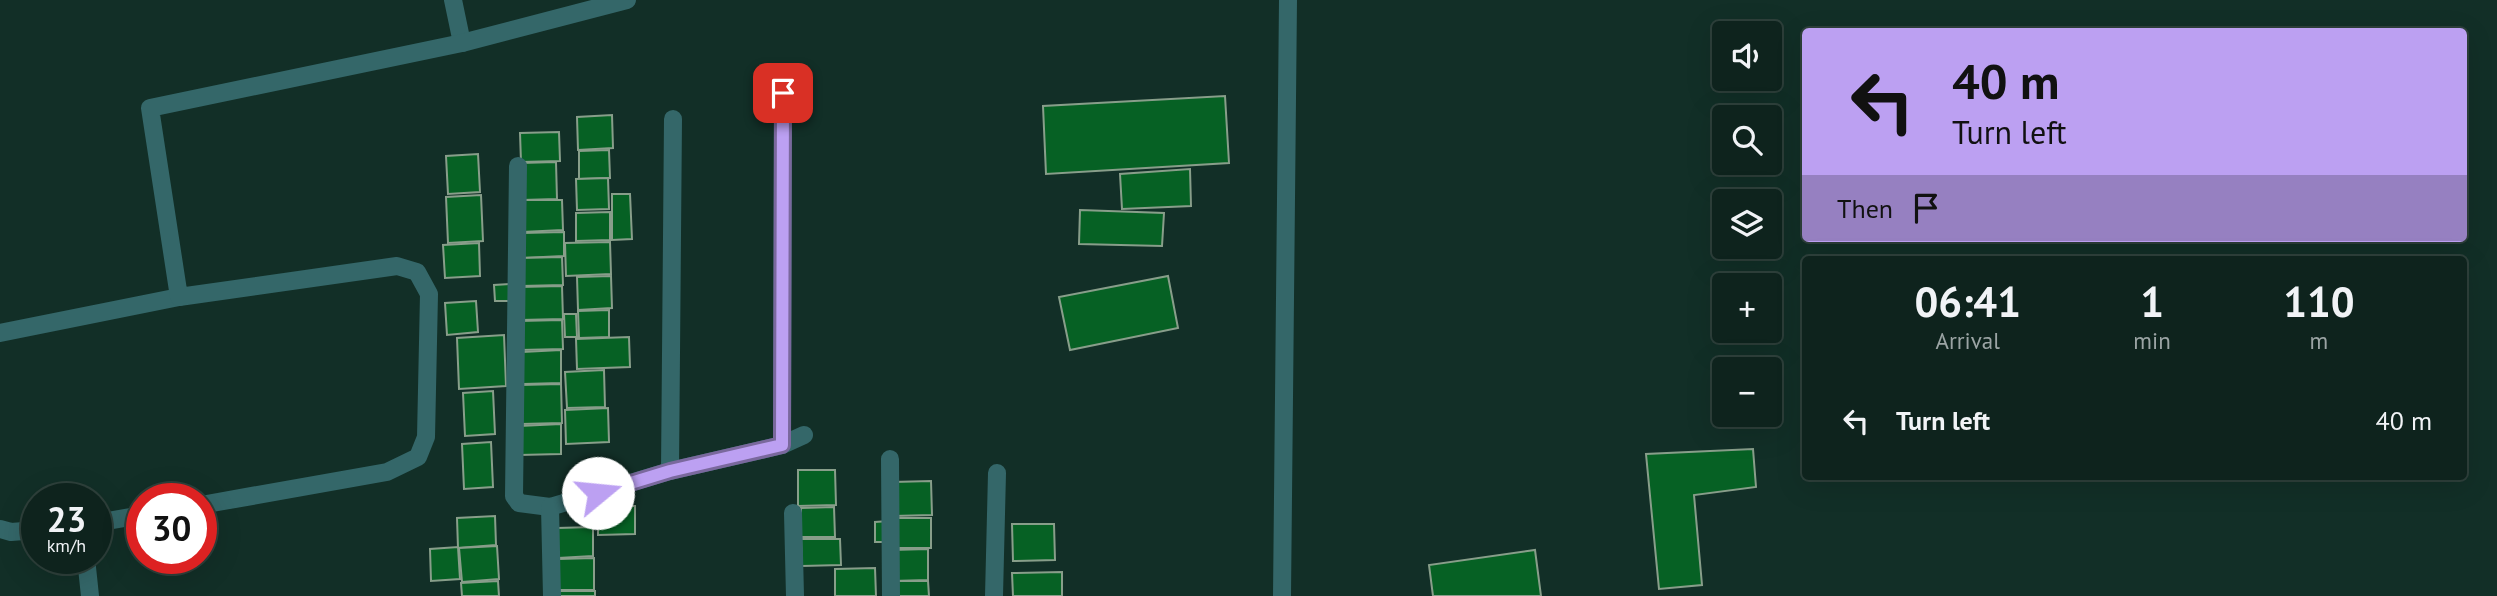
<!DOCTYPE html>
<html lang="en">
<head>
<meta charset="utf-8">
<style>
	:root { --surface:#0e231d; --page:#1c2f2a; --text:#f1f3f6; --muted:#9ba4a4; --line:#2e403b }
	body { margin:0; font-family:"PT Sans",sans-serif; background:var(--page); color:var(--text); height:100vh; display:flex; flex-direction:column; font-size:26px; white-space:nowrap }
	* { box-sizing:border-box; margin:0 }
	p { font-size:23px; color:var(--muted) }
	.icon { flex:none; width:38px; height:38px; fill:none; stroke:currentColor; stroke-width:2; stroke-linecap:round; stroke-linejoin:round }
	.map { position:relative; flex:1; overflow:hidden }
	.side { position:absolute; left:1802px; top:256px; width:665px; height:224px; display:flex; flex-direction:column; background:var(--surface); border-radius:7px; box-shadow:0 7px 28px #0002,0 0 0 2px var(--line) }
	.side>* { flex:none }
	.hud { position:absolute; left:1802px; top:28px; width:665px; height:214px; border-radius:7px; box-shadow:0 7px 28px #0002,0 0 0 2px var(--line); background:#bca0f2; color:#111; overflow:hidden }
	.controls { position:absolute; left:1712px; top:21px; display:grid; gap:14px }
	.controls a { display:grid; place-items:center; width:70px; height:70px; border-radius:7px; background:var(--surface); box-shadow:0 7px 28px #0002,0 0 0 2px var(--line); font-size:35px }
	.speed { position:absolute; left:21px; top:483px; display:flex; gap:14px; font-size:35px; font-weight:700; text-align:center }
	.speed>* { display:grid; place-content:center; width:91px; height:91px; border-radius:50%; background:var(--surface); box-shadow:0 7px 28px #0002,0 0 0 2px var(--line); line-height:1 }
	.speed small { font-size:18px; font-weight:400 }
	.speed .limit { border:10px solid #d22; background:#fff; color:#111 }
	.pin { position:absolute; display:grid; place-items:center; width:60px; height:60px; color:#fff; margin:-30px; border-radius:14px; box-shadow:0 4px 10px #0006 }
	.me { position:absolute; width:77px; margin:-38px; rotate:73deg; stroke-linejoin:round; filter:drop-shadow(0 0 5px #0008) }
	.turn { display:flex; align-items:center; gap:24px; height:147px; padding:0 35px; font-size:32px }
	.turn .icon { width:91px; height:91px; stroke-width:2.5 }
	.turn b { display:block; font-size:49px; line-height:60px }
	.then { display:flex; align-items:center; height:66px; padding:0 35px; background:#0003; gap:14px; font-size:26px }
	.eta { display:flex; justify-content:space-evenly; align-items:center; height:119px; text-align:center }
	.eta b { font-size:42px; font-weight:700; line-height:49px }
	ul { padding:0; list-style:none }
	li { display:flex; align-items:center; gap:21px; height:91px; padding:0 35px }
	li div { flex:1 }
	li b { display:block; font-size:26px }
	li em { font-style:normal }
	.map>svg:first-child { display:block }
	.building { fill:#066124; stroke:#889e8a; stroke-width:2 }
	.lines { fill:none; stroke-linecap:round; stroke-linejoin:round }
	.minor { stroke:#346769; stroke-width:18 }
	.route-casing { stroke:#7a689d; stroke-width:18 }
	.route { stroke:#bca0f2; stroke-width:12 }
</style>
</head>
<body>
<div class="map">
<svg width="2497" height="596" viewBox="0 0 2497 596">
	<rect width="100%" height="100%" fill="#122f27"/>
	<!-- building -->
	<g class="building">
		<polygon points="1225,96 1229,163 1046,174 1043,106"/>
		<polygon points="612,115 613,148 578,150 577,117"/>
		<polygon points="559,132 560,161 521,162 520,133"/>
		<polygon points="609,150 610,178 579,179 579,151"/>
		<polygon points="478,154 480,192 448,194 446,156"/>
		<polygon points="556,162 557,199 522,200 520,163"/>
		<polygon points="1190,169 1191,206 1122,209 1120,174"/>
		<polygon points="608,178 609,209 577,210 576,179"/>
		<polygon points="612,194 630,194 632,239 612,240"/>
		<polygon points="481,195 483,241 448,243 446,197"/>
		<polygon points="521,200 562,200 563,230 522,232"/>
		<polygon points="1080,210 1164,213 1162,246 1079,244"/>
		<polygon points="610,212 610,240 576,241 576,213"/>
		<polygon points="564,232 564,256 522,258 522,233"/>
		<polygon points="610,242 611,274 566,276 565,243"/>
		<polygon points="479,243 480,276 445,278 443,245"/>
		<polygon points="562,257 563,285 521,286 520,258"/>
		<polygon points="611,276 612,308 578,310 577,277"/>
		<polygon points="1168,276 1178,328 1070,350 1059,297"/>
		<polygon points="512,284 512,301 495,301 494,285"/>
		<polygon points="562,286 563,319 520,320 519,287"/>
		<polygon points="476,301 478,332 447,335 445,303"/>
		<polygon points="609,310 609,337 579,338 578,311"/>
		<polygon points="564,314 576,314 577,337 565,337"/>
		<polygon points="562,320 563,349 520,350 519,321"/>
		<polygon points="504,335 506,386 459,389 457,338"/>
		<polygon points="629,337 630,367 577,369 576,339"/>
		<polygon points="561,350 561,383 523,384 522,352"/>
		<polygon points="604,370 605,407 567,408 565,372"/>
		<polygon points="561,384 562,423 521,424 520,385"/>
		<polygon points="493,391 495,434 465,436 463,393"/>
		<polygon points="608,408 609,442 566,444 565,410"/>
		<polygon points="561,424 561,454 519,455 519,426"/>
		<polygon points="491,442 493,487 464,489 462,444"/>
		<polygon points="1753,449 1756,487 1694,495 1702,585 1659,589 1646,454"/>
		<polygon points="798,470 835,470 836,505 798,506"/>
		<polygon points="931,481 932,515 893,516 893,482"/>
		<polygon points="598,506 635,506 635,534 598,535"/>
		<polygon points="834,507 835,537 801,537 801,508"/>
		<polygon points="495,516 496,545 458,548 457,518"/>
		<polygon points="892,518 931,518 931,548 893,548"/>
		<polygon points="889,521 889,542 875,542 875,522"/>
		<polygon points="1012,524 1054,524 1055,560 1013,561"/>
		<polygon points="593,527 593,556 558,558 557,528"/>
		<polygon points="801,539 840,539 841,565 802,566"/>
		<polygon points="497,546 499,579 462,582 459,548"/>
		<polygon points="458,547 460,579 431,581 430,549"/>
		<polygon points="928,549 928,580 892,581 891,550"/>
		<polygon points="1535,550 1541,596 1433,596 1429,565"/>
		<polygon points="594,558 594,590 558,590 558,559"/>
		<polygon points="875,568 876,596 835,596 835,569"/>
		<polygon points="1062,572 1062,596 1013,596 1012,573"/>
		<polygon points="498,581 499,596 462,596 461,583"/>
		<polygon points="892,581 928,581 929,596 892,596"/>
		<rect x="558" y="591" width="37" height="5"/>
	</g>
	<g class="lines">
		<!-- minor -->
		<g class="minor">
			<polyline points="453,0 462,43"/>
			<polyline points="518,166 514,496 519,503 550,507 670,471 673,119"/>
			<polyline points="0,333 179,297"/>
			<polyline points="782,445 783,93"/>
			<polyline points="890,459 891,596"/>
			<polyline points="670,471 782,445 804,435"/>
			<polyline points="201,505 387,472 418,457 426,437 429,294 417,272 397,266 179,297 150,108 462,43 627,0"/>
			<polyline points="550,507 552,596"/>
			<polyline points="793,513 795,596"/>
			<polyline points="96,523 142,515"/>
			<polyline points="0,529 11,532 37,530"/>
			<polyline points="86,558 90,596"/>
			<polyline points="994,596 997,473"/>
			<polyline points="1282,596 1288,0"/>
		</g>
	</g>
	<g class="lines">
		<defs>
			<polyline id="route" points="598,493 670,471 782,445 783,93"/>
		</defs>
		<!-- route casing -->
		<use href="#route" class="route-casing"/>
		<!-- route -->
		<use href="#route" class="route"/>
	</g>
</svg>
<div class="controls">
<a><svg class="icon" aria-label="sound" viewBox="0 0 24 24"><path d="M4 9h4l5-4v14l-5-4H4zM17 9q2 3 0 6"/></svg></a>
<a><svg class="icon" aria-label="search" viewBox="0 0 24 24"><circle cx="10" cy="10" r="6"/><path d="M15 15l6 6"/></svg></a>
<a><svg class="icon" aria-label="layers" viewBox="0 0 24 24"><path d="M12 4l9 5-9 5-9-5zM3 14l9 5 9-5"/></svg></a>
<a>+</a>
<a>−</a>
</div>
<div class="speed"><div>23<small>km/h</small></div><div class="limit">30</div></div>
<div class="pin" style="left:783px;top:93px;background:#d93025"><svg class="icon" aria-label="arrive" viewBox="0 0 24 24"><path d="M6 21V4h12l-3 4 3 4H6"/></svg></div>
<svg class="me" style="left:598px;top:493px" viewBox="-20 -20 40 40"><circle r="19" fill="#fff"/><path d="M0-13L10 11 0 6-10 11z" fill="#bca0f2"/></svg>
<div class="hud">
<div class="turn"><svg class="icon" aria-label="left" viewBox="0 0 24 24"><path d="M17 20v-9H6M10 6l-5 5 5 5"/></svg><div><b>40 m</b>Turn left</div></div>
<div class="then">Then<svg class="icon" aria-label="arrive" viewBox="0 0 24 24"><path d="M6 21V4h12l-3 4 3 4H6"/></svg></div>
</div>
<section class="side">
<div class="eta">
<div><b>06:41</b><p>Arrival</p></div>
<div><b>1</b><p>min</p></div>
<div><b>110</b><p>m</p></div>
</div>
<ul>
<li><svg class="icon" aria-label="left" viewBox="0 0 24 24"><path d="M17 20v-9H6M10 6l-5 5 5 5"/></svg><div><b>Turn left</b></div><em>40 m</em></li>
</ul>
</section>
</div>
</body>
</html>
